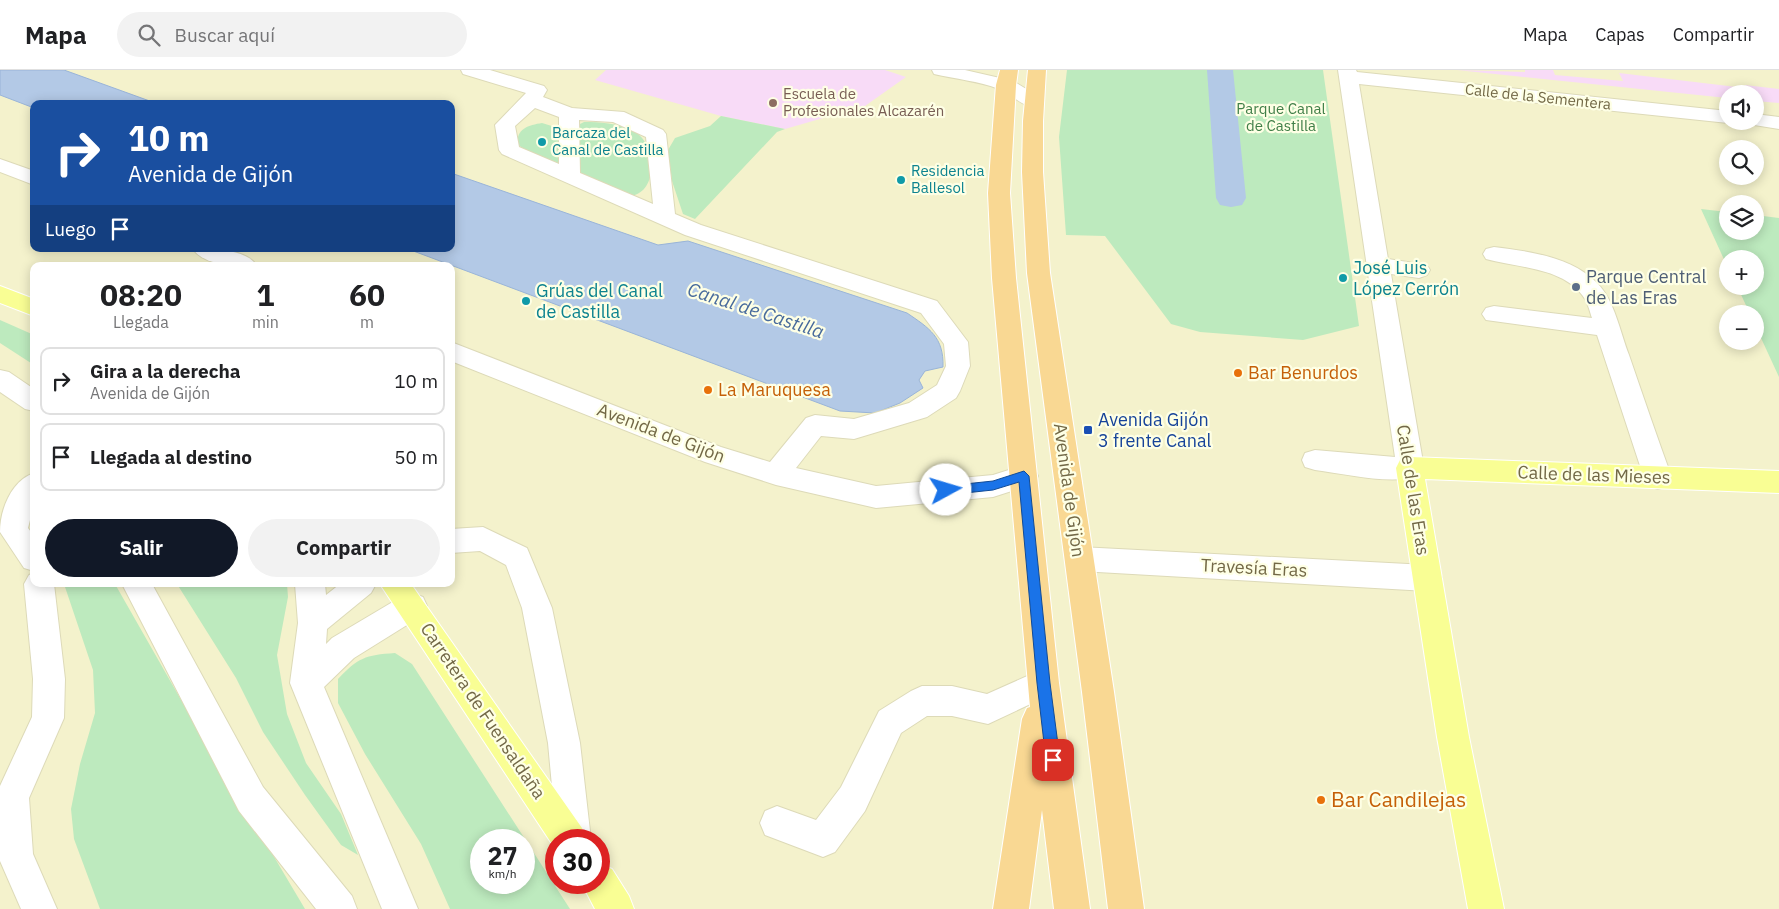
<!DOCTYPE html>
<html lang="es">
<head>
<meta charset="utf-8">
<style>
	:root { --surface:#fff; --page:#f2f2f2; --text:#202124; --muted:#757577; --line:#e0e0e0; --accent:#111827 }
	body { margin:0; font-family:"IBM Plex Sans",sans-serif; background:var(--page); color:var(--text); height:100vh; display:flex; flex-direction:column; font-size:19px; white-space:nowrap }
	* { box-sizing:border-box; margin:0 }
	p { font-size:16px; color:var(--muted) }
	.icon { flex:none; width:28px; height:28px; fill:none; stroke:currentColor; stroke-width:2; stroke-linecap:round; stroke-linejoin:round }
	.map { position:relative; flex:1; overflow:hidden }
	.sheet { position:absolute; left:30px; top:192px; width:425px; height:325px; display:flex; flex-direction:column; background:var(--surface); border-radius:10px; box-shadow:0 2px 12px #0003 }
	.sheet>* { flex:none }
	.top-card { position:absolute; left:30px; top:30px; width:425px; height:152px; border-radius:10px; box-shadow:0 2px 12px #0003; background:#1a4fa0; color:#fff; overflow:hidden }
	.fabs { position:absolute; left:1719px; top:15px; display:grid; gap:10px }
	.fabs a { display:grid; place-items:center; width:45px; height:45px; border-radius:50%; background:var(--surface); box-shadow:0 2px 12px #0003; font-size:25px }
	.speed { position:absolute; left:470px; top:759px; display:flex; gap:10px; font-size:25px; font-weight:700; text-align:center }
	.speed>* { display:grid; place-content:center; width:65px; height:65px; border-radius:50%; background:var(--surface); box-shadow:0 2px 12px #0003; line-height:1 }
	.speed small { font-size:12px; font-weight:400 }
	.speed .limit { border:8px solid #d22; background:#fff; color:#111 }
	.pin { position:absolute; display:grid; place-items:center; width:42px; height:42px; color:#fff; margin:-21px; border-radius:10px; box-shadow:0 2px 8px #0006 }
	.me { position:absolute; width:55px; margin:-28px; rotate:84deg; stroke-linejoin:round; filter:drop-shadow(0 0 4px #0008) }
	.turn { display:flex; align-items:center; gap:18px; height:105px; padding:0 15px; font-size:22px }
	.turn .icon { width:65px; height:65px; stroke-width:2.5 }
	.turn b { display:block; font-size:35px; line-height:42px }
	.then { display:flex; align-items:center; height:48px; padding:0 15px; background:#0003; gap:10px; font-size:19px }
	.eta { display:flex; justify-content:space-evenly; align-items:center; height:85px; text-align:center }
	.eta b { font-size:30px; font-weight:700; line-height:35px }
	.primary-button { display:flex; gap:10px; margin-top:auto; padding:10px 15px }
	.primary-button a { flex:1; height:58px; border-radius:30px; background:var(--accent); color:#fff; font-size:20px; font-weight:700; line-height:58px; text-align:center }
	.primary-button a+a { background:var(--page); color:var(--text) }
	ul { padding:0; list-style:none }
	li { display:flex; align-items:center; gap:15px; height:68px; margin:0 10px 8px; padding:0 5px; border:2px solid var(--line); border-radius:10px }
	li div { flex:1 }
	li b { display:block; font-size:19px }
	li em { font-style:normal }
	header { display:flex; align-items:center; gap:30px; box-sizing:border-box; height:70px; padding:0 25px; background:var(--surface); border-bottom:1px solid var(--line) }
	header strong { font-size:24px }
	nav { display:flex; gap:28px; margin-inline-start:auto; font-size:18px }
	.search { width:350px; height:45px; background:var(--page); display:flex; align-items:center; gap:12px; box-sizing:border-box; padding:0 18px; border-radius:28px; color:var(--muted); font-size:19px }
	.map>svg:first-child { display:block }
	.residential { fill:#f4f2cc; fill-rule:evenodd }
	.education { fill:#f8dbf7 }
	.green { fill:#bdeabe; fill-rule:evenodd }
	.water { fill:#b3c9e6; stroke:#99b4d8 }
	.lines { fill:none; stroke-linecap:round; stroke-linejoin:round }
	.canal { fill:#b3c9e6; fill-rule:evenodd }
	.minor-casing { stroke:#dddab8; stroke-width:2 }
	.major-casing { stroke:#fff; stroke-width:2 }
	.highway-casing { stroke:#fff; stroke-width:2 }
	.minor { fill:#fff; fill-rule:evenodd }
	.major { fill:#f9fe94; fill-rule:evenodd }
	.highway { fill:#f9d893; fill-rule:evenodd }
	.route { fill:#1a73e8; stroke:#114b97 }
	.education-dot { fill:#8d6e63; stroke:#feffe5; stroke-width:2 }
	.culture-dot { fill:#0f9aa8; stroke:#feffe5; stroke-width:2 }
	.service-dot { fill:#5c6f8a; stroke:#feffe5; stroke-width:2 }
	.food-dot { fill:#e8710a; stroke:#feffe5; stroke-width:2 }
	.transit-dot { fill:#1a4fb4; stroke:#feffe5; stroke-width:2 }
	.labels { text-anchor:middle; stroke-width:4.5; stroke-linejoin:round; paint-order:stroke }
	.far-education-label { font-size:15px; fill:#785e54; stroke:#feffe5; text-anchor:start }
	.far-street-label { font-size:15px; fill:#726846; stroke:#feffe5 }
	.far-park-label { font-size:15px; fill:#407f48; stroke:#feffe5 }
	.far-culture-label { font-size:15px; fill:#0d838f; stroke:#feffe5; text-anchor:start }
	.culture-label { font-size:18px; fill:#0d838f; stroke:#feffe5; text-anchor:start }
	.service-label { font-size:18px; fill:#4e5e75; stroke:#feffe5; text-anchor:start }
	.food-label { font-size:18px; fill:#c56008; stroke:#feffe5; text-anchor:start }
	.transit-label { font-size:18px; fill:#164399; stroke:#feffe5; text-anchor:start }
	.street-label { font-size:18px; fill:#726846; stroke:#feffe5 }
	.water-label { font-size:19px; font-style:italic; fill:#486b9c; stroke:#feffe5 }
	.near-food-label { font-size:21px; fill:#c56008; stroke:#feffe5; text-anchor:start }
</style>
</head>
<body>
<header>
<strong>Mapa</strong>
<div class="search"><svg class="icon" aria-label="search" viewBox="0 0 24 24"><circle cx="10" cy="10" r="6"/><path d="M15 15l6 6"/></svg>Buscar aquí</div>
<nav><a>Mapa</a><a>Capas</a><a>Compartir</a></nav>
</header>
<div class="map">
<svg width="1779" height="839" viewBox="0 0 1779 839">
	<rect width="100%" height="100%" fill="#fcfdde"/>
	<!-- residential -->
	<path class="residential" d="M0 0H1779V839H0ZM1728 24H1755V51H1728ZM34 34H451V179H34ZM1728 79H1755V106H1728ZM1728 134H1755V161H1728ZM1728 189H1755V216H1728ZM34 196H451V514H34ZM1728 244H1755V271H1728ZM481 770H524V812H481ZM556 770H599V812H556Z"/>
	<!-- education -->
	<g class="education">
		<polygon points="606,0 885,0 906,7 865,36 785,59 721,46 595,10"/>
		<polygon points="1457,0 1525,2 1525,0 1553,0 1555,5 1623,11 1619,3 1745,18 1745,15 1779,19 1779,33 1755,31 1755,24 1728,24 1727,28"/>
	</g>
	<!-- green -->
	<g class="green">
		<polygon points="1067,0 1323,0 1359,256 1303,270 1200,262 1171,254 1105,166 1066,165 1059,67"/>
		<polygon points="721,46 785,59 777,62 695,149 683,144 672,111 668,80 675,68 710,56"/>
		<path d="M584 52C600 52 617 53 632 60 659 73 659 128 626 126 620 125 611 119 606 116 599 113 590 111 585 107 571 96 576 71 576 56Z"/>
		<path d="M542 53 555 57 562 70V90L556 94 534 85 518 75C515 59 529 55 542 53Z"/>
		<polygon points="1701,139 1727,142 1728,161 1755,161 1755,145 1779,148 1779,307 1755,255 1755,244 1750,244 1737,216 1755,216 1755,189 1728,189 1727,196"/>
		<polygon points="0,250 34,265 34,295 0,273"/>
		<polygon points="64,514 115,514 180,628 305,839 100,839 74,769 71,739 80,694 95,643 93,600"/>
		<polygon points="177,514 287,514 288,527 277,585 287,644 306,693 341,744 358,785 341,775 305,725 263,662 236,608"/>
		<path d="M395 583 412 594 570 839H450L421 774 365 684 338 633V609C358 588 365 585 395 583ZM481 770H524V812H481Z"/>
	</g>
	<!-- water -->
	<g class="water">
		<polygon points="0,0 64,0 158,34 34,34 34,38 0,25"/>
		<path d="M451 103 658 175 688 171 907 243C929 258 944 267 943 297L925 301 919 310 923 318 900 333 875 343 840 341 408 179H451Z"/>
	</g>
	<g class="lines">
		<!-- canal -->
		<polygon class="canal" points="1207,0 1233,0 1246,128 1242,135 1231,137 1220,135 1216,128"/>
		<defs>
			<g id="minor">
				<path d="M461 0H490L544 16 547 20 543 27 572 38 624 42 663 60 666 64 675 144 701 155 937 231 968 272 970 296 960 321 956 328 927 347 854 369 821 366 796 398 876 416 993 405 1024 395 1034 398 1038 406 1034 414 993 427 876 438 776 415 705 392 451 291V272L721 377 770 392 806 348 815 345 854 349 909 333 937 315 946 296 944 274 921 243 685 165 502 84 499 80 495 55 526 23 463 4ZM535 38 559 47V94L519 77 515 56ZM579 50 613 52 646 67 653 134 580 103Z"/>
				<path d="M932 0H965L1013 11 1041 28 1044 32 1041 36C1024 40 1014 25 999 19 979 11 955 9 934 4Z"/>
				<path d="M1338 0H1356L1357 2 1728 41V51H1735L1728 53 1359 14 1388 189 1427 195 1430 200 1427 205 1419 208 1391 204 1424 398 1420 406C1390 415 1346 404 1315 400L1305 397 1302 390 1305 383 1315 380 1395 387Z"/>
				<polygon points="1755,44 1779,47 1779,59 1748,54 1746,51 1755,51"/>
				<polygon points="0,89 34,101 34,115 0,102"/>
				<path d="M1494 177C1528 181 1572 187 1597 213 1615 231 1620 262 1629 285 1643 326 1657 367 1672 408L1668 416 1658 419 1648 416 1644 408 1597 265 1486 250 1482 244 1486 238 1494 236 1592 248C1590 242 1588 234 1585 229 1565 197 1518 198 1486 189L1483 184 1486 179Z"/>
				<path d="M193 179C211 178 247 179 257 196 239 197 204 196 193 179Z"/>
				<polygon points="0,300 9,302 34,319 34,341 25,339 0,322"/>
				<path d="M34 403V434L28 458 34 466V501L24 498 0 462C0 440 11 411 34 403Z"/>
				<polygon points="483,457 527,478 552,538 580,673 591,770 557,770 548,673 522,538 506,495 480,481 451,483 451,459"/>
				<polygon points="1080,477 1427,495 1437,499 1442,508 1437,517 1427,521 1080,501 1070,498 1066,489 1070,480"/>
				<polygon points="34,503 34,514 54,514 65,609 64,648 29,728 33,784 57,839 21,839 0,791 0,716 32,647 33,609 24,514 29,505"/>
				<polygon points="122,514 152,514 263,717 352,826 357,839 316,839 239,741"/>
				<polygon points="295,514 325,514 326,525 340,514 376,514 371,523 327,559 326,574 332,568 401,527 412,523 423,527 427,536 423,545 354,588 324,617 418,839 382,839 290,613 298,553"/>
				<polygon points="1043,599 1054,603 1059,613 1054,623 988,654 952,646 927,646 901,663 865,741 835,782 823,787 765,765 760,753 765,741 777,736 816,750 841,717 879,641 911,621 922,616 952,616 987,624"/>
			</g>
			<g id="major">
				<polygon points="0,216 34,229 34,246 0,233"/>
				<polygon points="1410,387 1779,401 1779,423 1425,409 1469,667 1504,839 1468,839 1437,667 1396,398 1400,390"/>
				<polygon points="380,514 411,514 582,758 587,770 556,770 556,780"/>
				<polygon points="599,794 612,799 629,826 634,839 595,839 581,812 599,812"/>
			</g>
			<g id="highway">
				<polygon points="1000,0 1018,0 1016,15 1010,123 1016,208 1059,613 1090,839 1054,839 1042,740 1029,839 993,839 1022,649 1027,638 1030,637 992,208 988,123 996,15"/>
				<polygon points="1028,0 1046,0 1043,51 1043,102 1050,203 1114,622 1144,839 1108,839 1082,622 1027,203 1022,102 1023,51"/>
			</g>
		</defs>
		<!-- minor casing -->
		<use href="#minor" class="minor-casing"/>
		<!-- major casing -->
		<use href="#major" class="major-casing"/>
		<!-- highway casing -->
		<use href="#highway" class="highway-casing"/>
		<!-- minor -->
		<use href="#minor" class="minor"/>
		<!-- major -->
		<use href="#major" class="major"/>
		<!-- highway -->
		<use href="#highway" class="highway"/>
	</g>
	<!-- route -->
	<polygon class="route" points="1024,401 1029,406 1050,613 1060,690 1058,695 1053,697 1048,695 1046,690 1037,613 1019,412 993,420 946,425 940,420 946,416 993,411"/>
	<!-- markers -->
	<circle class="education-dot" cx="773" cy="33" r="5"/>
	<g class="culture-dot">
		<circle cx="542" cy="72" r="5"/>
		<circle cx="901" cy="110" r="5"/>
		<circle cx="1343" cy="208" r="5"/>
		<circle cx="526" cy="231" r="5"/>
	</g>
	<circle class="service-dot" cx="1576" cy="217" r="5"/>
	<g class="food-dot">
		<circle cx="1238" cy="303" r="5"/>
		<circle cx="708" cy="320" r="5"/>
		<circle cx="1321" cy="730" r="5"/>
	</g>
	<rect class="transit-dot" x="1083" y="355" width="10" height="10" rx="2.5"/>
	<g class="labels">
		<!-- far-education labels -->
		<g class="far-education-label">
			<text x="783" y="29">Escuela de<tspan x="783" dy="17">Profesionales Alcazarén</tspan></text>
		</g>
		<!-- far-street labels -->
		<g class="far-street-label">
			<text transform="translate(1538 27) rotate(6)" y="5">Calle de la Sementera</text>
		</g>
		<!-- far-park labels -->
		<g class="far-park-label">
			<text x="1281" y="44">Parque Canal<tspan x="1281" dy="17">de Castilla</tspan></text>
		</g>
		<!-- far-culture labels -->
		<g class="far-culture-label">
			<text x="552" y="68">Barcaza del<tspan x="552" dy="17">Canal de Castilla</tspan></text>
			<text x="911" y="106">Residencia<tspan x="911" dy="17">Ballesol</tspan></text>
		</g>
		<!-- culture labels -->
		<g class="culture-label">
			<text x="1353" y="204">José Luis<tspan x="1353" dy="21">López Cerrón</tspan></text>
			<text x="536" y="227">Grúas del Canal<tspan x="536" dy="21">de Castilla</tspan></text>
		</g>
		<!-- service labels -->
		<g class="service-label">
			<text x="1586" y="213">Parque Central<tspan x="1586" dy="21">de Las Eras</tspan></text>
		</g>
		<!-- food labels -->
		<g class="food-label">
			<text x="1248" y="309">Bar Benurdos</text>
			<text x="718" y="326">La Maruquesa</text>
		</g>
		<!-- transit labels -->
		<g class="transit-label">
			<text x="1098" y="356">Avenida Gijón<tspan x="1098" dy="21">3 frente Canal</tspan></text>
		</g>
		<!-- street labels -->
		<g class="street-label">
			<text transform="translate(661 363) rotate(21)" y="6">Avenida de Gijón</text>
			<text transform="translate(1594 405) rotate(2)" y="6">Calle de las Mieses</text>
			<text transform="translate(1069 420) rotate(82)" y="6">Avenida de Gijón</text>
			<text transform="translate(1413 420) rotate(81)" y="6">Calle de las Eras</text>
			<text transform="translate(1254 498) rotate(3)" y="6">Travesía Eras</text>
			<text transform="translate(483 641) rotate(56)" y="6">Carretera de Fuensaldaña</text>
		</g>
		<!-- water labels -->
		<g class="water-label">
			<text transform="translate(756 240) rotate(18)" y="7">Canal de Castilla</text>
		</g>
		<!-- near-food labels -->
		<g class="near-food-label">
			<text x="1331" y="737">Bar Candilejas</text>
		</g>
	</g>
</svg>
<div class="fabs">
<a><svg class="icon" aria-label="sound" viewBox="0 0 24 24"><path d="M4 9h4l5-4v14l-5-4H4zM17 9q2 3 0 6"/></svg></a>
<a><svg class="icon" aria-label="search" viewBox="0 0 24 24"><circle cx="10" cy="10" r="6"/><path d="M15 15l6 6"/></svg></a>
<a><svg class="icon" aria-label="layers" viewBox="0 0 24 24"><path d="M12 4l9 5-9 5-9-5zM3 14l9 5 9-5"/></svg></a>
<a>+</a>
<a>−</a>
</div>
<div class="speed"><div>27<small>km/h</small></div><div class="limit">30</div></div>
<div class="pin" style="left:1053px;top:690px;background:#d93025"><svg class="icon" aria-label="arrive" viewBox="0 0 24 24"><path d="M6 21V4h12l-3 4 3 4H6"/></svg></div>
<svg class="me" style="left:946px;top:420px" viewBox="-20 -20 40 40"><circle r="19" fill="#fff"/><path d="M0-13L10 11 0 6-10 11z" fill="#1a73e8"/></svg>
<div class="top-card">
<div class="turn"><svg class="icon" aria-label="right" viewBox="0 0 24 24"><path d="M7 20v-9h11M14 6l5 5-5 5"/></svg><div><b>10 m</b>Avenida de Gijón</div></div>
<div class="then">Luego<svg class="icon" aria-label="arrive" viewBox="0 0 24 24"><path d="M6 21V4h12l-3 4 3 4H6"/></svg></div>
</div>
<section class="sheet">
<div class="eta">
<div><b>08:20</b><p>Llegada</p></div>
<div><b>1</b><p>min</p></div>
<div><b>60</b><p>m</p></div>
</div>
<ul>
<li><svg class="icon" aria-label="right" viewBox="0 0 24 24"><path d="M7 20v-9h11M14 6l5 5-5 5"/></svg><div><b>Gira a la derecha</b><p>Avenida de Gijón</p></div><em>10 m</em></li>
<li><svg class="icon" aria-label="arrive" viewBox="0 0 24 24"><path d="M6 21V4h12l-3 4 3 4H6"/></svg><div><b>Llegada al destino</b></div><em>50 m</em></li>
</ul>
<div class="primary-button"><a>Salir</a><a>Compartir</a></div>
</section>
</div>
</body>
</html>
